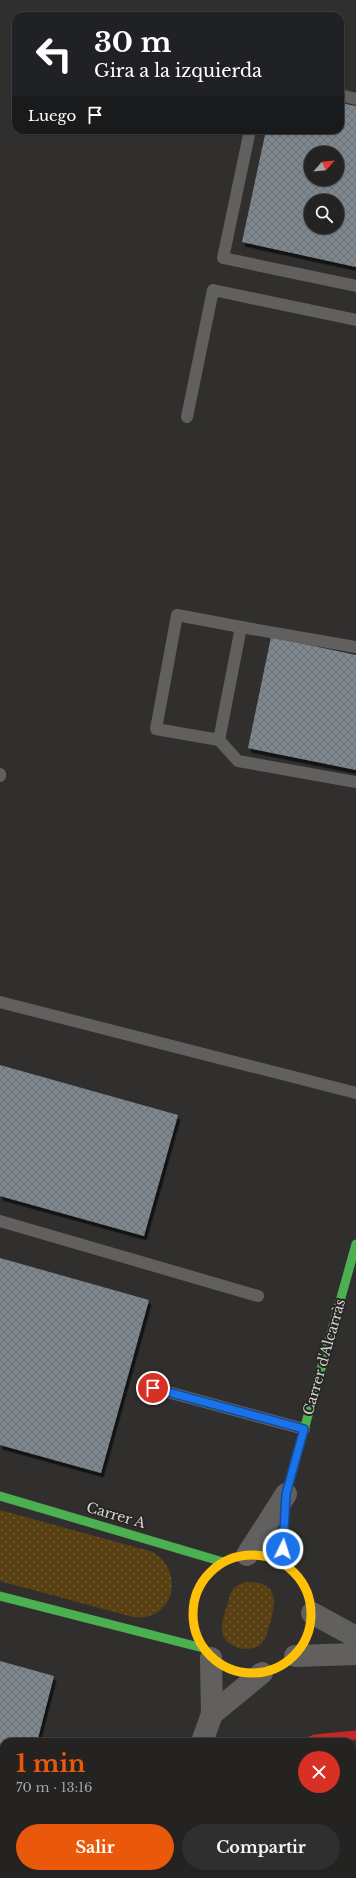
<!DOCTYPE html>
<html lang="es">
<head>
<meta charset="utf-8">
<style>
	:root { --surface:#242322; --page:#302f2f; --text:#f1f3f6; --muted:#a3a4a5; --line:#414040; --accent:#ea580c }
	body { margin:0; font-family:"Libre Baskerville",serif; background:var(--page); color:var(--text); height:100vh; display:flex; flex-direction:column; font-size:15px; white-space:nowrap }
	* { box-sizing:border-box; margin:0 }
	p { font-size:13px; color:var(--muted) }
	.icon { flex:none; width:22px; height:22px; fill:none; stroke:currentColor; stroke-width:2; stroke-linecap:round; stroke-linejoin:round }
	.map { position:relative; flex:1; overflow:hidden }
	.drawer { position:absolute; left:0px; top:1738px; width:356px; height:140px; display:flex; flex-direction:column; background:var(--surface); border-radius:12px 12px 0 0; box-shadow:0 1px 3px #0004,0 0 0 1px var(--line) }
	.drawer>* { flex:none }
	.banner { position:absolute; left:12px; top:12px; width:332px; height:122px; border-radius:12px; box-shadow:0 1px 3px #0004,0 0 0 1px var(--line); background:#202124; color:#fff; overflow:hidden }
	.needle { width:26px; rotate:63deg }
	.fabs { position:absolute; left:304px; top:146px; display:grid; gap:8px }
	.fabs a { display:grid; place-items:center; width:40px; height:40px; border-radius:50%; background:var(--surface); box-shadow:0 1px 3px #0004,0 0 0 1px var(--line); font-size:20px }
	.pin { position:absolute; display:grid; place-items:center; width:34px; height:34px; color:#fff; margin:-17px; border:2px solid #fff; border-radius:50%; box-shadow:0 1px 4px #0007 }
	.me { position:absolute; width:44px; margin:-22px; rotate:4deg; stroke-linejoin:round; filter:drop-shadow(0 0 3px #0008) }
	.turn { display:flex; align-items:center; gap:14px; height:84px; padding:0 16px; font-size:18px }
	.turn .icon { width:52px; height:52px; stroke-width:2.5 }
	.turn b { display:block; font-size:28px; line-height:34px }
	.then { display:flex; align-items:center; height:38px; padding:0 16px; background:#0003; gap:8px; font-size:15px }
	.round { display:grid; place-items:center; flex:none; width:42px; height:42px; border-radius:21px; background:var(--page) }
	.head { display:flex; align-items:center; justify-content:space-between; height:68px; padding:0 16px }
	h1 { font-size:24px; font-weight:700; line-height:30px; color:var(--accent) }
	.button { display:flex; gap:8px; margin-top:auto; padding:8px 16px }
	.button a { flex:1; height:46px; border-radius:24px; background:var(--accent); color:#fff; font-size:16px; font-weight:700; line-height:46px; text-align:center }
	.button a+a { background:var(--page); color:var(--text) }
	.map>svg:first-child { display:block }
	.grass { fill:url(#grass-dots) }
	.building { fill:url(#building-cross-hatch); fill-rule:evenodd; filter:url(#shadow) }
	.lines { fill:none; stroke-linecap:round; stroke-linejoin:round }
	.lane { stroke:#61605f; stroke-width:12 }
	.street { stroke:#61605f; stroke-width:22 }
	.fast { stroke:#4caf50; stroke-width:9 }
	.slow { stroke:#ffc107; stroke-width:9 }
	.jam { stroke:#c62828; stroke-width:9 }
	.route-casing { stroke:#114b97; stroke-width:10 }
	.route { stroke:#1a73e8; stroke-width:7 }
	.labels { text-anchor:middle; stroke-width:4; stroke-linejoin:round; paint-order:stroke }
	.street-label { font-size:14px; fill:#d4d3d1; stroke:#272624 }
</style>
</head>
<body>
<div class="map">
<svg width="356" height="1878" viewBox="0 0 356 1878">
	<defs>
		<pattern id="grass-dots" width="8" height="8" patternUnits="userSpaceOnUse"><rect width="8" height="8" fill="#584013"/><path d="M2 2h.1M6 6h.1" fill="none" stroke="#6f5b34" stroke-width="1.8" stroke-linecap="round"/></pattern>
		<pattern id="building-cross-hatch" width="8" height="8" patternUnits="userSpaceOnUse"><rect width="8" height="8" fill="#7e878d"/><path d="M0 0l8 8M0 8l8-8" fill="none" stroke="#6b7176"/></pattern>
		<filter id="shadow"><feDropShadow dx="2.5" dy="4.5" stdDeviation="0" flood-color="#0009"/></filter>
	</defs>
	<rect width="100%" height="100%" fill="#302f2e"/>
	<!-- grass -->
	<g class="grass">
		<path d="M0 1510 153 1552C186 1572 173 1623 133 1617L0 1581Z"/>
		<path d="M246 1582C279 1581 277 1602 269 1626 267 1632 266 1640 260 1645 252 1650 242 1650 234 1646 215 1638 223 1618 228 1603 229 1599 230 1593 233 1589 237 1585 241 1584 246 1582Z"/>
	</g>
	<!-- building -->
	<g class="building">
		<path d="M340 103 356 106V267L242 242 266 130H340ZM311 153H337V179H311ZM311 201H337V227H311Z"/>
		<polygon points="271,637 356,655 356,770 248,748"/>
		<polygon points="0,1065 178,1115 144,1236 0,1196"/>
		<polygon points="0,1258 149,1300 101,1473 0,1445"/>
		<polygon points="0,1661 54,1676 37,1742 4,1742 4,1862 0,1875"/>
	</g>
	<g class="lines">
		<!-- lane -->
		<g class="lane">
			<polyline points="340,95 356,99"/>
			<polyline points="250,130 223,258 356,286"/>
			<polyline points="187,417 213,290 356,320"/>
			<polyline points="356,647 241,627 219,740 238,761 356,782"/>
			<polyline points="219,740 156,729 177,615 241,627"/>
			<polyline points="0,776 0,774"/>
			<polyline points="0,1002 356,1093"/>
			<polyline points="0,1221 258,1296"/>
			<polyline points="153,1388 304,1429"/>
		</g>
		<!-- street -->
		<g class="street">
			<polyline points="247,1555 286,1494"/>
			<polyline points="312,1613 356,1637"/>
			<polyline points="295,1656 356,1654"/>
			<polyline points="212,1714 262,1673"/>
			<polyline points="202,1742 212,1714 211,1658"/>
			<polyline points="166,1878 166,1874"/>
		</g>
		<!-- fast -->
		<g class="fast">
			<polyline points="0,1496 223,1562"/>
			<polyline points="282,1563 286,1494 356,1244"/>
			<polyline points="0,1596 203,1648"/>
		</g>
		<!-- slow -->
		<g class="slow">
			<circle cx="252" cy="1614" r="59"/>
			<polyline points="202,1878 203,1874"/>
		</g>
		<!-- jam -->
		<polyline class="jam" points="308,1742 315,1739 356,1735"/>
	</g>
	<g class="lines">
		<defs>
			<polyline id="route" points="153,1388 304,1429 286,1494 283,1549"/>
		</defs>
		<!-- route casing -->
		<use href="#route" class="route-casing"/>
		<!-- route -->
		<use href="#route" class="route"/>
	</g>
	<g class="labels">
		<!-- street labels -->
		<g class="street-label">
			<text transform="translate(324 1357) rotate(-74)" y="5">Carrer d'Alcarràs</text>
			<text transform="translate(116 1515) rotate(16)" y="5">Carrer A</text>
		</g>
	</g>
</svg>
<div class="fabs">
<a><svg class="needle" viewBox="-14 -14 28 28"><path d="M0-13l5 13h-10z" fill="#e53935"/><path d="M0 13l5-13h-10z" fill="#a3a4a5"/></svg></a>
<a><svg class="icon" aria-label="search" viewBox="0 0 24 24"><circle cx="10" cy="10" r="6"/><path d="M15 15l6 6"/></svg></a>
</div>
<div class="pin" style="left:153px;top:1388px;background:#d93025"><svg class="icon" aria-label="arrive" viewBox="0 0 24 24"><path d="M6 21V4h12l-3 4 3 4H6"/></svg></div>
<svg class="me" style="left:283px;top:1549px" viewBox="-20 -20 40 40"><circle r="17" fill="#1a73e8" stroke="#fff" stroke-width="3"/><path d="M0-11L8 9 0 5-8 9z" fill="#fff"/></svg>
<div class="banner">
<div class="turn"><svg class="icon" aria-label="left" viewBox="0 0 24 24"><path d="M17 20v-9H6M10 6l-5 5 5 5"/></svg><div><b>30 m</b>Gira a la izquierda</div></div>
<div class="then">Luego<svg class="icon" aria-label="arrive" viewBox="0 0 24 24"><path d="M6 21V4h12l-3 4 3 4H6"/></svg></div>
</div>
<section class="drawer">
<div class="head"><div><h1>1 min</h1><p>70 m · 13:16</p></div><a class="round" style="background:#d93025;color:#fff"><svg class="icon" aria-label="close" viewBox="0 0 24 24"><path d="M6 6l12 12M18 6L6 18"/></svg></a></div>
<div class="button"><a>Salir</a><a>Compartir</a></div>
</section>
</div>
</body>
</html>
